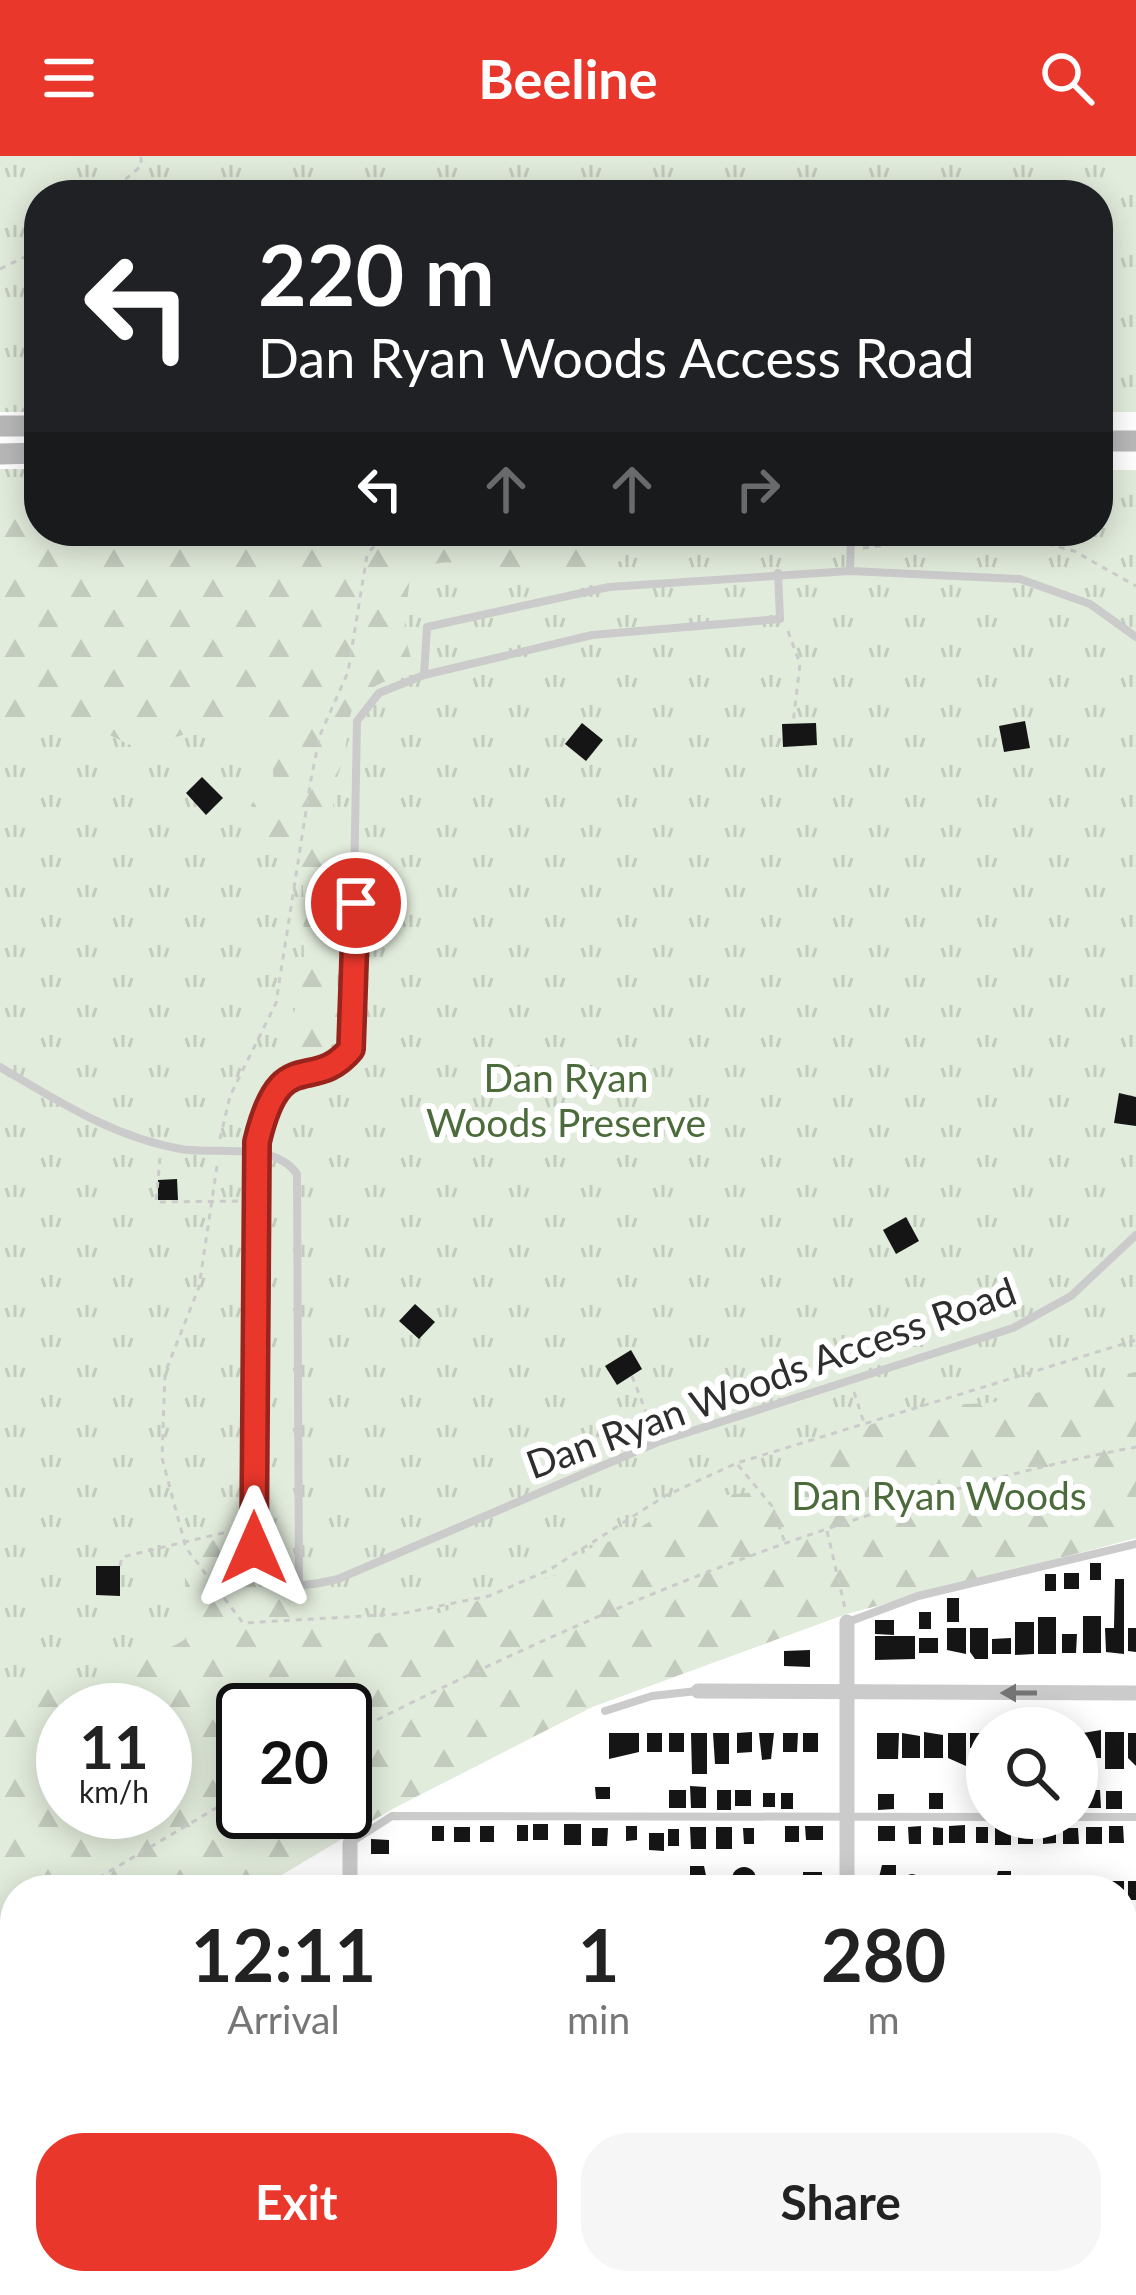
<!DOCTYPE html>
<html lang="en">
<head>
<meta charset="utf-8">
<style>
	:root { --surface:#fff; --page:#f6f6f6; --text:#222; --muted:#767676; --accent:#ea372c }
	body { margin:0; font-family:Lato,sans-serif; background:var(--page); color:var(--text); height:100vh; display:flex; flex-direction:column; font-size:45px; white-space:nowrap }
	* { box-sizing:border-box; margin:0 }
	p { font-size:39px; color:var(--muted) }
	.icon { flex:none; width:66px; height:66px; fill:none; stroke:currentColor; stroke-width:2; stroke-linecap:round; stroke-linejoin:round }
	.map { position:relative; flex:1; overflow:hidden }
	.drawer { position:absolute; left:0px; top:1719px; width:1137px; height:420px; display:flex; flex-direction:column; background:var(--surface); border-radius:48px 48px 0 0; box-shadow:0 6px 30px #0003 }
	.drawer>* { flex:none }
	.guide { position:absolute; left:24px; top:24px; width:1089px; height:366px; border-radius:48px; box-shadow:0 6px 30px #0003; background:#202124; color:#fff; overflow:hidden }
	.buttons { position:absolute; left:966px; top:1551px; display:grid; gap:24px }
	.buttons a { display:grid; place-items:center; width:132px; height:132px; border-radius:50%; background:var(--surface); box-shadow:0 6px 30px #0003; font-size:60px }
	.speed { position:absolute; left:36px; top:1527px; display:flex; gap:24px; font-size:60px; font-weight:700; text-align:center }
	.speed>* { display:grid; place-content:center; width:156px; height:156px; border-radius:50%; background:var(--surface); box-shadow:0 6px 30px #0003; line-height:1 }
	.speed small { font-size:30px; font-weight:400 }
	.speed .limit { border:6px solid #111; border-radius:18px; background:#fff; color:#111 }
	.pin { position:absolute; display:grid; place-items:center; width:102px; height:102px; color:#fff; margin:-51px; border:6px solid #fff; border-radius:50%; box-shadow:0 3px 12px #0007 }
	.me { position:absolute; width:132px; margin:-66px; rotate:0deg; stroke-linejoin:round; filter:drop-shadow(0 0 9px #0008) }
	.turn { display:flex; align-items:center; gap:42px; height:252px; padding:0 36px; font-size:54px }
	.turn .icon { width:156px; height:156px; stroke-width:2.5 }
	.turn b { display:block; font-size:84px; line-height:102px }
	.lanes { display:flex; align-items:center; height:114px; padding:0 36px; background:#0003; justify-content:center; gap:60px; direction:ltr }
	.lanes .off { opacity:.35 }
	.eta { display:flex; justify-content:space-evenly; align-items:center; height:204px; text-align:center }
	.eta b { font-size:72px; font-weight:700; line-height:84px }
	.button { display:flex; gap:24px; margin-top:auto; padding:24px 36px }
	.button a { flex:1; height:138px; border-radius:48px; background:var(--accent); color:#fff; font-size:48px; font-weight:700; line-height:138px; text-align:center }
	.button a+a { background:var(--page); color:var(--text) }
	header { display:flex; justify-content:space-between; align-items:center; height:156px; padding:0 36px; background:var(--accent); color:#fff; font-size:54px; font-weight:700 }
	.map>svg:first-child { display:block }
	.grass { fill:url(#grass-tufts); fill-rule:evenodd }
	.forest { fill:url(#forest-firs); fill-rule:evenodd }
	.building { fill:#151515 }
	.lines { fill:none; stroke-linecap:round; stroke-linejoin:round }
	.path { stroke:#cbcbcb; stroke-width:3; stroke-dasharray:6 6; stroke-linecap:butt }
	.service { stroke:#cbcbcb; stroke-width:8 }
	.minor { stroke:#cbcbcb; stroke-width:15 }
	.secondary { stroke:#b8b8b8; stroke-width:21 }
	.oneway { fill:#757575 }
	.route-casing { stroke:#98241d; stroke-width:30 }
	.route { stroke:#ea372c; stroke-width:21 }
	.labels { text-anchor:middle; stroke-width:12; stroke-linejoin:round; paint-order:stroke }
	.park-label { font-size:39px; fill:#4b6b3b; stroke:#fff }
	.street-label { font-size:39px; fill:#2e2e2e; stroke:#fff }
</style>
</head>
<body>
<header><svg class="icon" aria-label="menu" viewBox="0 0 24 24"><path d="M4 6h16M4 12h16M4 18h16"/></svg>Beeline<svg class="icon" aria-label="search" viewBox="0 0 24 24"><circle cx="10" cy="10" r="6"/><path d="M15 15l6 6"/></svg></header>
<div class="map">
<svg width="1136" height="2139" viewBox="0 0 1136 2139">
	<defs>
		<pattern id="grass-tufts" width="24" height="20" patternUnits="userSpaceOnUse" patternTransform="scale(3)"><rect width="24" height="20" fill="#e2ecdc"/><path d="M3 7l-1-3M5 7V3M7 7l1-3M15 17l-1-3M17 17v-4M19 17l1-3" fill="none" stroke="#c2cbbd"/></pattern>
		<pattern id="forest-firs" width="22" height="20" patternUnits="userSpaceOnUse" patternTransform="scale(3)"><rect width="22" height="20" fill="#e2ecdc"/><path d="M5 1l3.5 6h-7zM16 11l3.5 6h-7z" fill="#c2cbbd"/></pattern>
	</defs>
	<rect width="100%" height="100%" fill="#fff"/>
	<!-- grass -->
	<g class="grass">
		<polygon points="0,0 1136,0 1136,256 1098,256 1098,39 39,39 39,256 0,256"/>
		<path d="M0 313H39V375H1098V314H1136V1382L846 1458 592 1551 394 1652 256 1734H15L0 1885ZM63 1554H165V1656H63ZM243 1554H345V1656H243Z"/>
	</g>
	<!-- forest -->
	<g class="forest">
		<path d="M0 323H39V375H616L622 405 492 430C465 402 442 399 410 420L404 475 414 515C322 544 366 558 333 631L335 852 345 875 328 893 291 907 283 898 304 820 303 720 254 667 251 649 260 637 274 634 273 614 248 572C223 562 167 584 140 593 88 573 48 530 0 589Z"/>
		<path d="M1136 1216V1382L846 1458 592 1551 394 1652 256 1734H15V1877L0 1886V1559L36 1537 56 1515C68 1518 79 1529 92 1528 102 1527 178 1489 187 1482L185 1423 199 1405 191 1388 222 1383 239 1394 257 1430 283 1437 327 1436 336 1466 359 1465 375 1478 556 1419 589 1393 632 1377 684 1343 747 1337 776 1326 804 1290 928 1250 989 1247ZM63 1554H165V1656H63ZM243 1554H345V1656H243Z"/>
	</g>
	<!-- building -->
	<g class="building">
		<polygon points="1025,565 1030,592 1004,596 999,570"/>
		<polygon points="582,567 603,584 586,605 565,588"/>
		<polygon points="816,567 817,589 783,591 782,568"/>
		<polygon points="202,621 223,642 206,659 186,637"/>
		<polygon points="1119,937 1136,941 1136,970 1114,967"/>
		<polygon points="177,1023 178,1044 158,1044 158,1024"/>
		<polygon points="906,1061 919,1085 896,1098 883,1074"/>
		<polygon points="415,1148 435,1166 419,1183 399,1165"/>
		<polygon points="631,1194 642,1213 617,1229 605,1210"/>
		<rect x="1090" y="1407" width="11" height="17"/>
		<polygon points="96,1410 120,1410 120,1440 96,1439"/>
		<rect x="1064" y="1417" width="15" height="16"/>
		<rect x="1045" y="1418" width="11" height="17"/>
		<polygon points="1115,1423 1124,1423 1124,1498 1106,1496 1105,1472 1114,1472"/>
		<rect x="947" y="1442" width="12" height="24"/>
		<rect x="919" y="1456" width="12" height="17"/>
		<rect x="1083" y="1460" width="18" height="37"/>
		<rect x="1038" y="1461" width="18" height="37"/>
		<polygon points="875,1464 894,1464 894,1479 875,1478"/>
		<polygon points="1015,1466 1034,1466 1034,1498 1015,1499"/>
		<polygon points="947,1472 966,1472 966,1498 947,1494"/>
		<polygon points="970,1472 988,1472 988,1503 975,1503 970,1496"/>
		<polygon points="1128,1472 1136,1472 1136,1496 1128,1495"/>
		<polygon points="1062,1478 1077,1478 1076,1497 1062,1497"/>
		<polygon points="875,1480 915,1480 915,1503 875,1504"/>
		<rect x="919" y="1482" width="19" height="15"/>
		<polygon points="1011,1482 1011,1498 992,1498 992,1483"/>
		<polygon points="810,1494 810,1511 784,1510 784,1495"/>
		<polygon points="1101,1574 1101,1602 1083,1602 1083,1577"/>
		<polygon points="752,1576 752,1596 737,1597 737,1577"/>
		<polygon points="924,1576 943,1579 943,1602 924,1602"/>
		<rect x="1105" y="1576" width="19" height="37"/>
		<polygon points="609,1577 639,1577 639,1596 609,1603"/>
		<rect x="647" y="1577" width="15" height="19"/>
		<rect x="669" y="1577" width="15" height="19"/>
		<polygon points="691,1577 707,1577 707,1618 692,1618"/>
		<polygon points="713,1577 729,1577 729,1608 715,1608"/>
		<polygon points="759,1577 774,1577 771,1603 762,1604"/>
		<polygon points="783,1577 798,1577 797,1596 783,1596"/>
		<rect x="803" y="1577" width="15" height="19"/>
		<polygon points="877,1577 899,1577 898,1603 877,1603"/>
		<polygon points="902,1577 920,1580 920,1602 902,1602"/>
		<polygon points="948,1577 966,1577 966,1610 948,1602"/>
		<polygon points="970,1577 987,1577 987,1591 970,1592"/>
		<polygon points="1128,1577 1136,1577 1136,1610 1128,1602"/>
		<polygon points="690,1630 706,1631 706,1652 691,1652"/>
		<polygon points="595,1631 610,1631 610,1643 596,1643"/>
		<rect x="669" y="1634" width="17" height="18"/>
		<rect x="717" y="1634" width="14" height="20"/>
		<rect x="735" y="1634" width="16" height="16"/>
		<polygon points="1083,1634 1100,1634 1101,1652 1083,1652"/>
		<rect x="977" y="1635" width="10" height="16"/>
		<rect x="1106" y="1635" width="16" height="18"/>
		<rect x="763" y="1637" width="12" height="14"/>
		<rect x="781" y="1637" width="12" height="16"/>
		<rect x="929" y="1637" width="14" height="16"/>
		<polygon points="878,1638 894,1638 894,1653 878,1654"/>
		<rect x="533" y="1668" width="15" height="16"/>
		<rect x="564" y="1668" width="17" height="21"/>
		<rect x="517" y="1669" width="11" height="16"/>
		<polygon points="965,1669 965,1687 949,1687 949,1670"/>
		<rect x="432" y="1670" width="12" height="15"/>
		<rect x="480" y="1670" width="14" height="16"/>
		<polygon points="626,1670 637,1670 637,1684 626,1685"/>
		<rect x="785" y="1670" width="14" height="16"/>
		<polygon points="805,1670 823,1670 823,1684 806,1684"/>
		<rect x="878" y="1670" width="17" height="15"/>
		<polygon points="921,1670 921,1688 909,1688 908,1671"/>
		<polygon points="1109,1670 1123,1670 1124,1687 1109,1687"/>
		<rect x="454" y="1671" width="16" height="15"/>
		<polygon points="690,1671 706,1671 706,1693 691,1693"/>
		<rect x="716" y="1671" width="16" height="22"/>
		<polygon points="933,1671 943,1672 943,1689 933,1689"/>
		<rect x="976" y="1671" width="12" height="16"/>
		<rect x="995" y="1671" width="16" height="18"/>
		<rect x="1086" y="1671" width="16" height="17"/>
		<polygon points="592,1672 608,1672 607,1690 592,1690"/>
		<polygon points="743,1672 754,1672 754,1688 744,1688"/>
		<rect x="1018" y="1672" width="15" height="16"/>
		<polygon points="1056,1672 1056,1687 1043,1688 1043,1673"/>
		<polygon points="1063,1672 1078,1672 1079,1688 1063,1688"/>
		<rect x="668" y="1673" width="11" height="17"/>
		<polygon points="649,1677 664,1677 664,1695 649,1694"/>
		<polygon points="371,1683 389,1684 389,1698 371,1698"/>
		<polygon points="882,1709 896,1709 896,1734 876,1734"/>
		<polygon points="690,1710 704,1710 709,1734 690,1734"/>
		<circle cx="744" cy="1723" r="12"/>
		<polygon points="998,1715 1011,1715 1011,1734 993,1734"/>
		<rect x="803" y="1716" width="19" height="18"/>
		<circle cx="912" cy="1727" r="9"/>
		<polygon points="777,1719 787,1719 787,1734 763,1734 763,1727 777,1727"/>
		<polygon points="377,1720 388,1720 392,1734 377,1734"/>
		<polygon points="667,1720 685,1720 686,1734 667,1734"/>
		<polygon points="522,1721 522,1734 506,1734 506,1722"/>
		<rect x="561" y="1721" width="14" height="13"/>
		<rect x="398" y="1723" width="13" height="11"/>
		<rect x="425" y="1723" width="16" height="11"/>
		<polygon points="471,1724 471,1734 452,1734 452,1726"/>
		<rect x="615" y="1724" width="14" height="10"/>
		<rect x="926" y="1725" width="16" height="9"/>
		<rect x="948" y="1725" width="17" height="9"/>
		<rect x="971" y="1725" width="17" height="9"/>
		<polygon points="1015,1725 1033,1725 1034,1734 1015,1734"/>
		<rect x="1038" y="1725" width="18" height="9"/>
		<rect x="1060" y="1725" width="19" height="9"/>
		<rect x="1083" y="1725" width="18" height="9"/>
		<rect x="1105" y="1725" width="19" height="9"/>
		<rect x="1128" y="1725" width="8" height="19"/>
		<polygon points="1128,1824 1136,1824 1136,1845 1129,1845"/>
		<rect x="1128" y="1959" width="8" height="41"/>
		<rect x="8" y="1973" width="7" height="22"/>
		<rect x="9" y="2079" width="6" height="29"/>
		<rect x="995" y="2131" width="17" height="8"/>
	</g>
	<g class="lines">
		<!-- path -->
		<g class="path">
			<polyline points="107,39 141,10 141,0"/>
			<polyline points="0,113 39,94"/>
			<polyline points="623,375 836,389"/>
			<polyline points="1001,375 1074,395 1136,430"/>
			<polyline points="863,392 901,387 919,375"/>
			<polyline points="788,475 800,508 793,568"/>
			<path d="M220 983 230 940 276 847 311 623 320 579 348 516 367 399C381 378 404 378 428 375"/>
			<polyline points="160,1002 156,1046 246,1045"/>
			<polyline points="217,1010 199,1131 165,1217 162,1302 186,1392 243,1467 399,1458 489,1440 549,1414 665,1340 737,1307 1136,1184"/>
			<polyline points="632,1220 653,1274"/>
			<polyline points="854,1236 864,1267"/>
			<polyline points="738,1309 772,1350 785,1387"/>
			<polyline points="827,1375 845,1452"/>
			<polyline points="120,1410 122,1401 227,1376 247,1376"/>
			<path d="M345 1580C596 1452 858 1344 1136 1291"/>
			<polyline points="78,1734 243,1636"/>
			<polyline points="0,1781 15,1772"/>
		</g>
		<!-- service -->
		<g class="service">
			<polyline points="850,415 851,375"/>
			<path d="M1136 481 1090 448 1020 423 850 415 609 431 427 471 424 519 379 537 357 565 351 893C312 940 281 886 257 986V1408C275 1437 309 1430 338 1423L658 1286 1013 1172 1071 1140 1136 1079"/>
			<polyline points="424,519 592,479 780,463 778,417"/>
			<path d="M0 911C58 945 113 981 181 993 217 999 274 985 297 1018L299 1428"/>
			<polyline points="848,1466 918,1440 1136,1388"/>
			<polyline points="605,1555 652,1540 697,1535"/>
			<polyline points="1077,1661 1136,1661"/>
			<polyline points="350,1687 392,1660 987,1661"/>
			<polyline points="1122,1910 1136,1910"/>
			<polyline points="0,1911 15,1911"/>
		</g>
		<!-- minor -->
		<g class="minor">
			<polyline points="698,1535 1136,1537"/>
			<polyline points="350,1734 350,1687"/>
			<polyline points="847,1734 847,1466"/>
			<polyline points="1122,1784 1136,1783"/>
			<polyline points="1122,2034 1136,2034"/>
			<polyline points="0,2036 15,2036"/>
			<polyline points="847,2124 847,2139"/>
			<polyline points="349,2139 349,2124"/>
		</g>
		<!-- secondary -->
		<g class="secondary">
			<polyline points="0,270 39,270"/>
			<polyline points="1098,285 1136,285"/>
			<polyline points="0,298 39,297"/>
		</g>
	</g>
	<!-- one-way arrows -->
	<defs><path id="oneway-solid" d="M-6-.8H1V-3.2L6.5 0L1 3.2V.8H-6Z" transform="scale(3)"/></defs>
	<use class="oneway" href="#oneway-solid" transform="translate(1019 1537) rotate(-180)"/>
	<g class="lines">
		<defs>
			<path id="route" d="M254 1392 257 986C281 885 312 940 351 893L356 747"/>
		</defs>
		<!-- route casing -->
		<use href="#route" class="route-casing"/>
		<!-- route -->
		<use href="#route" class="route"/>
	</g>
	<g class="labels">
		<!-- park labels -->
		<g class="park-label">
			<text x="566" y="936">Dan Ryan<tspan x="566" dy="45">Woods Preserve</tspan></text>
			<text x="939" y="1354">Dan Ryan Woods</text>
		</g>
		<!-- street labels -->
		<g class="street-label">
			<text transform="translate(771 1222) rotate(-20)" y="14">Dan Ryan Woods Access Road</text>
		</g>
	</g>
</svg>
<div class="buttons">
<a><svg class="icon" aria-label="search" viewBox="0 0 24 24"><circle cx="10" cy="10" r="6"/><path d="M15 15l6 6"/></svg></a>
</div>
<div class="speed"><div>11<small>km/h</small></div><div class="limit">20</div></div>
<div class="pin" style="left:356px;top:747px;background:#d93025"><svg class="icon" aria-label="arrive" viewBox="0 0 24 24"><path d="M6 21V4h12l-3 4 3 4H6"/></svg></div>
<svg class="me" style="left:254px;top:1392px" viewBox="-20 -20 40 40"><path d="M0-17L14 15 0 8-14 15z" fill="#ea372c" stroke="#fff" stroke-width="4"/></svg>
<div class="guide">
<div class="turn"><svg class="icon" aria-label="left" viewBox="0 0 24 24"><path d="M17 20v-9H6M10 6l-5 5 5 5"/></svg><div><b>220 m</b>Dan Ryan Woods Access Road</div></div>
<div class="lanes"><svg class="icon" aria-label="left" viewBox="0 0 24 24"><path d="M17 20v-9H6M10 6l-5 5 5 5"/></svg><svg class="icon off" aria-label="ahead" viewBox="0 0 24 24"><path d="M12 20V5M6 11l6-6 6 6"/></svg><svg class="icon off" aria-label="ahead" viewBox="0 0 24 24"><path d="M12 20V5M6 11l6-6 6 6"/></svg><svg class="icon off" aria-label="right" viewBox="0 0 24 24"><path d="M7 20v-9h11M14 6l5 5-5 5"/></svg></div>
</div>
<section class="drawer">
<div class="eta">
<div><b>12:11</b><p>Arrival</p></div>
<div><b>1</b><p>min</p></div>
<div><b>280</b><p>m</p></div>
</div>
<div class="button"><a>Exit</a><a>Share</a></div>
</section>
</div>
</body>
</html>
